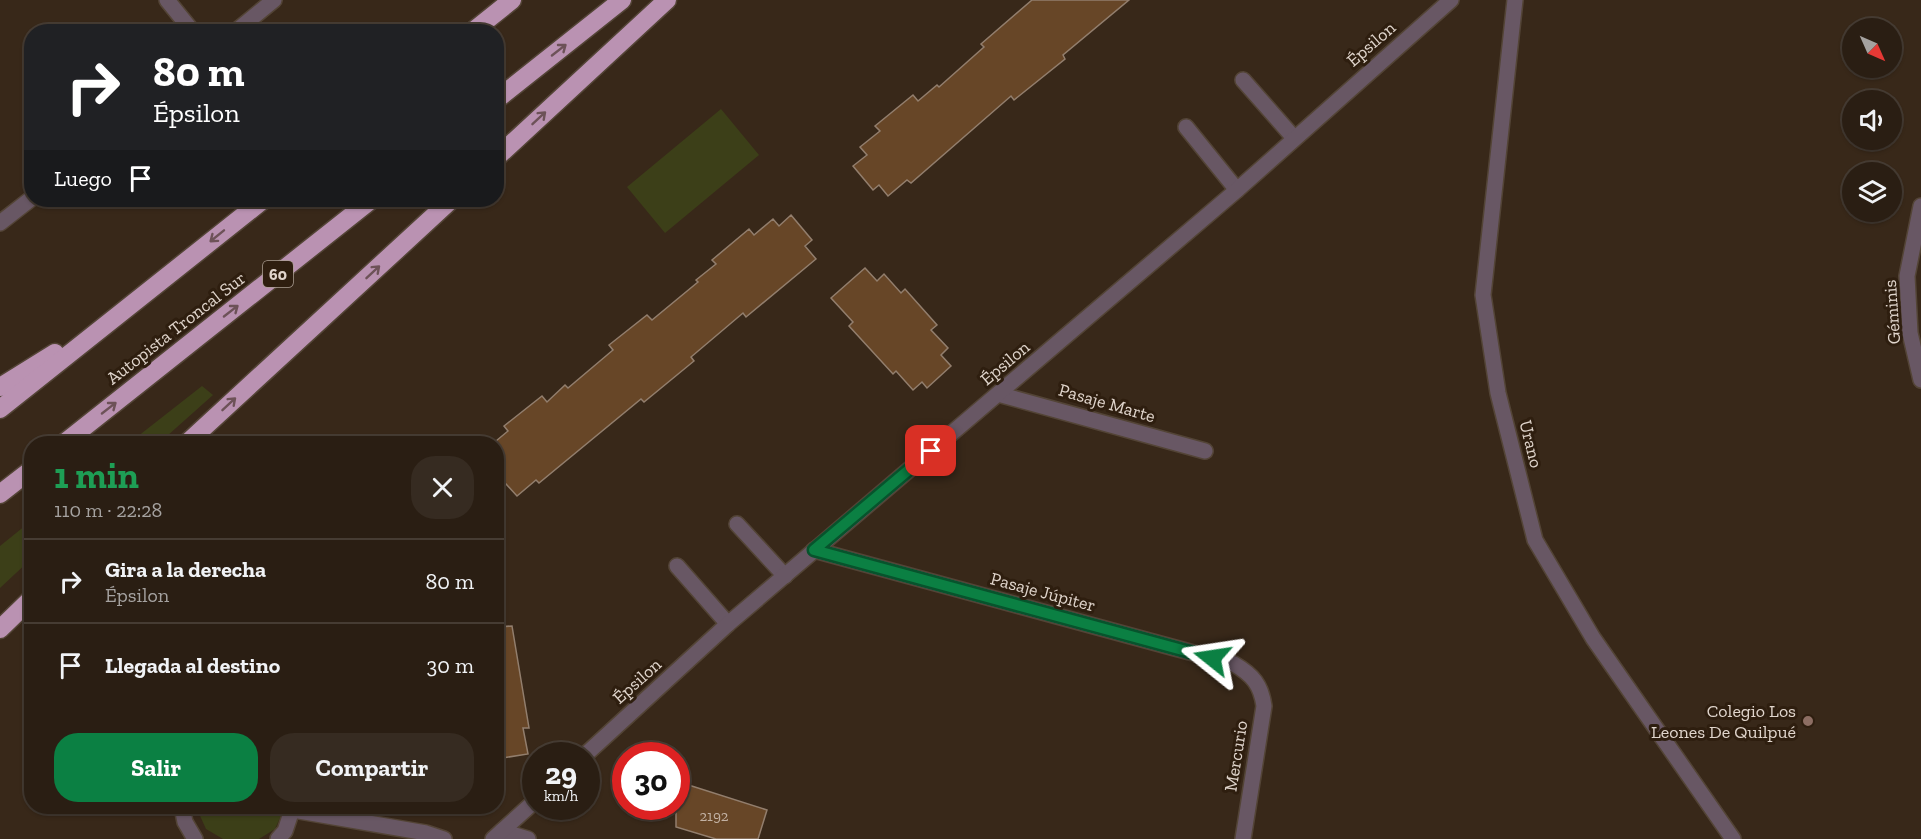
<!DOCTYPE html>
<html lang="es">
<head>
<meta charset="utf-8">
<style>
	:root { --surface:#2a1e13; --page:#362b21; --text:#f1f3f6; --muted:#a5a2a0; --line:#463c33; --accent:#0b8043 }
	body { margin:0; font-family:"Zilla Slab",serif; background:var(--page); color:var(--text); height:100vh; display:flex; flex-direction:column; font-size:22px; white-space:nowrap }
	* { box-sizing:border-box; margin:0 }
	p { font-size:20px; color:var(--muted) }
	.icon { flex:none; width:33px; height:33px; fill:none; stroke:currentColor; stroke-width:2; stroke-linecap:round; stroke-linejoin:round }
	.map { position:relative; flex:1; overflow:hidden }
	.details { position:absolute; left:24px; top:436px; width:480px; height:378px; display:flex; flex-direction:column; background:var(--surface); border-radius:24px; box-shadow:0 2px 4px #0004,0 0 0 2px var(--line) }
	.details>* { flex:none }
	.guide { position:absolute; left:24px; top:24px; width:480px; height:183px; border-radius:24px; box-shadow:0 2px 4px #0004,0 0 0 2px var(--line); background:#202124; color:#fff; overflow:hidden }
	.needle { width:39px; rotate:135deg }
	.fabs { position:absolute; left:1842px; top:18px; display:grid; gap:12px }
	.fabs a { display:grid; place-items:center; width:60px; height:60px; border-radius:50%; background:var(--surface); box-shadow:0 2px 4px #0004,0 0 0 2px var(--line); font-size:30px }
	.speed { position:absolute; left:522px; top:742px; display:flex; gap:12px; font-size:30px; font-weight:700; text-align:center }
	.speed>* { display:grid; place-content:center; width:78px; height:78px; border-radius:50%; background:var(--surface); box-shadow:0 2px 4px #0004,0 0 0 2px var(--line); line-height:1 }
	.speed small { font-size:15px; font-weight:400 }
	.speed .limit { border:9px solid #d22; background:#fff; color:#111 }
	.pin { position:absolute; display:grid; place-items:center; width:51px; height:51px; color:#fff; margin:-26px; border-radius:12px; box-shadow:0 3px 9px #0006 }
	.me { position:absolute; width:66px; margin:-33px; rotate:285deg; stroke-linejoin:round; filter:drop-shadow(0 0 4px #0008) }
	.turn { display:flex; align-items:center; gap:21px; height:126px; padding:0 30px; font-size:27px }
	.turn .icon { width:78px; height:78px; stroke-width:2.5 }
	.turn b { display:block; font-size:42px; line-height:51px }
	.then { display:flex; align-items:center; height:57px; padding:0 30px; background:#0003; gap:12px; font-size:22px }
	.round { display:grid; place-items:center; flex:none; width:63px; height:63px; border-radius:24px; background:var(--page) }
	.head { display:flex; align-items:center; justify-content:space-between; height:102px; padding:0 30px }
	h1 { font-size:36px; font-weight:700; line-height:45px; color:#1e9e55 }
	.action { display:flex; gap:12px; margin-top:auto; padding:12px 30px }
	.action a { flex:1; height:69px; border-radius:24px; background:var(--accent); color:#fff; font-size:24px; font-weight:700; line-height:69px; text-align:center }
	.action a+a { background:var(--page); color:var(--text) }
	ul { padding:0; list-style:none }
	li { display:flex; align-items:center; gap:18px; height:84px; padding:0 30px; border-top:2px solid var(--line) }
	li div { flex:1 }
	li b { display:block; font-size:22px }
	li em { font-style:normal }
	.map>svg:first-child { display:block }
	.green { fill:#3c3f18 }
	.building { fill:#674627; stroke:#927e6d; stroke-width:1.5 }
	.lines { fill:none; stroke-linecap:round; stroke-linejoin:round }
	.service-casing { stroke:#534436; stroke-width:18 }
	.minor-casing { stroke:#534436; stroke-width:18 }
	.tertiary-casing { stroke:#534436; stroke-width:18 }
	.motorway-casing { stroke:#534436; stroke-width:21 }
	.service { stroke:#685764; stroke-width:15 }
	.minor { stroke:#685764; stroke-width:15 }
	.tertiary { stroke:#685764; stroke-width:15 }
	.motorway { stroke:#ba92b2; stroke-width:18 }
	.oneway { stroke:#6d5258 }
	.route-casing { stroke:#07532c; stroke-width:15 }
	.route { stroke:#0b8043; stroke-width:10 }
	.education-dot { fill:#8d6e63; stroke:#2e1e0f; stroke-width:2 }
	.labels { text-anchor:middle; stroke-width:6; stroke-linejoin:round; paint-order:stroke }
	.number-label { font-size:15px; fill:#c2b1a3 }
	.shield { fill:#2e1e0f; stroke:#ab9e93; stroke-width:1.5 }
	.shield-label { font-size:16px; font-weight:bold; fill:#e0d5cc }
	.street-label { font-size:18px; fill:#e0d5cc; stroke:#2e1e0f }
	.poi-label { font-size:18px; fill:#e0d5cc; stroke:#2e1e0f; text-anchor:end }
</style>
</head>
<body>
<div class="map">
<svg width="1921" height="839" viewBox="0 0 1921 839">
	<rect width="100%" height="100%" fill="#382819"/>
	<!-- green -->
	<g class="green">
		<polygon points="721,109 759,155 665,233 627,187"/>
		<polygon points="202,386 213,395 158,444 128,444"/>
		<polygon points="31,521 31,559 0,588 0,546"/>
		<polygon points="196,807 285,807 275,829 259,839 223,839 206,829"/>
	</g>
	<!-- building -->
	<g class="building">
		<polygon points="1032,0 1129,0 1063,55 1065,59 1014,100 1011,96 911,183 907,180 888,196 879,185 873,190 853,166 867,155 860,147 880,131 875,126 913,95 918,101 937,85 939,87 984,47 981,44"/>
		<polygon points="791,215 812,240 805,246 816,259 746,317 743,313 691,357 694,361 644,402 641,399 539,483 536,480 517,496 496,473 496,441 508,431 504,426 542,396 547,402 565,385 568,388 613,350 609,345 647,315 652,320 698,282 696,280 716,264 712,260 749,229 754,235 773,219 779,226"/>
		<polygon points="865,268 877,281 884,274 901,293 905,289 937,325 931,330 948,348 941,355 951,366 927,388 922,382 913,390 896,371 893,374 849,326 853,322 831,298"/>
		<polygon points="512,626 529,728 523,728 528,754 496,759 496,627"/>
		<polygon points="676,781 767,810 758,839 716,839 676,827"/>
	</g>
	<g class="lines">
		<defs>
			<g id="service">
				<polyline points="1243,80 1294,138"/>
				<polyline points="1186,127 1237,190"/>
				<polyline points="737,524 785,576"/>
				<polyline points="677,566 728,624"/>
				<polyline points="182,807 185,822 195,839"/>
				<polyline points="293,810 426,833 444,839"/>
				<polyline points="278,839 285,831 293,807"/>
			</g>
			<g id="minor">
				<polyline points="167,0 193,32"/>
				<polyline points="1921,206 1907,276 1910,333 1921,380"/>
				<polyline points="998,394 1205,451"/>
				<path d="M814 550 1234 664C1253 675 1261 685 1264 706L1243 839"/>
				<polyline points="584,756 728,624 1237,190 1451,0"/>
				<polyline points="502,831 528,839"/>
				<polyline points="493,839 536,800"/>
			</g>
			<g id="tertiary">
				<polyline points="1515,0 1483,295 1498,393 1535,540 1593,638 1733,839"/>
				<polyline points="235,32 274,0"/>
				<polyline points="0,223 32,198"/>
			</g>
			<g id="motorway">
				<polyline points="472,32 512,0"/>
				<polyline points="496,100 622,0"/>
				<polyline points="496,158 667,0"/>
				<polyline points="0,387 55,353"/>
				<polyline points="0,409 263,200"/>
				<polyline points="63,444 371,200"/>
				<polyline points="186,444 451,200"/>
				<polyline points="0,494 32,469"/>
				<polyline points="0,629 32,598"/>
			</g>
		</defs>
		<!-- service casing -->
		<use href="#service" class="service-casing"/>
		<!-- minor casing -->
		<use href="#minor" class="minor-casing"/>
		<!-- tertiary casing -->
		<use href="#tertiary" class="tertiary-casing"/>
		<!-- motorway casing -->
		<use href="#motorway" class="motorway-casing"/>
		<!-- service -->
		<use href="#service" class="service"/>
		<!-- minor -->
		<use href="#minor" class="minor"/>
		<!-- tertiary -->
		<use href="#tertiary" class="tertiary"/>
		<!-- motorway -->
		<use href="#motorway" class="motorway"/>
	</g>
	<!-- one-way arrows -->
	<defs><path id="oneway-shaft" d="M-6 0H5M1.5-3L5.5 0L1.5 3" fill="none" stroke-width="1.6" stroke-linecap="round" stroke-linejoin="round" transform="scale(1.5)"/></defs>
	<g class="oneway">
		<use href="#oneway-shaft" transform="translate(559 50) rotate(-38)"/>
		<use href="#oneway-shaft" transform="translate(539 118) rotate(-43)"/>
		<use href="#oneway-shaft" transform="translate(217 236) rotate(141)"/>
		<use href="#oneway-shaft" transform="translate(373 272) rotate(-43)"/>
		<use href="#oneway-shaft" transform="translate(231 311) rotate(-38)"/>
		<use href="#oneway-shaft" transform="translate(229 404) rotate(-43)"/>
		<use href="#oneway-shaft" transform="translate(109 408) rotate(-38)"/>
	</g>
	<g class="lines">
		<defs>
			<polyline id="route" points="931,451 814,550 1212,658"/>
		</defs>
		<!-- route casing -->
		<use href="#route" class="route-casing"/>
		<!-- route -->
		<use href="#route" class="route"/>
	</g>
	<!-- markers -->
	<circle class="education-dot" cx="1808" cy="721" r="6"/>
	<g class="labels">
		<!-- number labels -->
		<g class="number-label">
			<text x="714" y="821">2192</text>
		</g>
		<!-- shield labels -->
		<rect class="shield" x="263" y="261" width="30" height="26" rx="4.5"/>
		<g class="shield-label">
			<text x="278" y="280">60</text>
		</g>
		<!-- street labels -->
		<g class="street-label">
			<text transform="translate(1371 44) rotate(-41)" y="6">Épsilon</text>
			<text transform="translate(1892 312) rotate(-94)" y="6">Géminis</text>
			<text transform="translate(176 328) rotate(-38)" y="6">Autopista Troncal Sur</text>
			<text transform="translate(1005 363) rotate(-40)" y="6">Épsilon</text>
			<text transform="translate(1107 403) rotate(16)" y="6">Pasaje Marte</text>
			<text transform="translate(1531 444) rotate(76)" y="6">Urano</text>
			<text transform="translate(1043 592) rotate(15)" y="6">Pasaje Júpiter</text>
			<text transform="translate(637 681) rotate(-42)" y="6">Épsilon</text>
			<text transform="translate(1236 756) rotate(-81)" y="6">Mercurio</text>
		</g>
		<!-- poi labels -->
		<g class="poi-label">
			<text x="1796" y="717">Colegio Los<tspan x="1796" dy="21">Leones De Quilpué</tspan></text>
		</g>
	</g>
</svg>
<div class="fabs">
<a><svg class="needle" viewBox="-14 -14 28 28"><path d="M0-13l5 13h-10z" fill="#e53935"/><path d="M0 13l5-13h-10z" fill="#a5a2a0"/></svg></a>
<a><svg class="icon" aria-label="sound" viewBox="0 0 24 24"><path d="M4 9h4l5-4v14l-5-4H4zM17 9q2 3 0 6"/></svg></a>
<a><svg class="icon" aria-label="layers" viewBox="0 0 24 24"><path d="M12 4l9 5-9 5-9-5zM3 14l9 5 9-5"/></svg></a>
</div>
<div class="speed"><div>29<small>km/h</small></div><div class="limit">30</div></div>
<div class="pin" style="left:931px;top:451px;background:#d93025"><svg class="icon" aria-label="arrive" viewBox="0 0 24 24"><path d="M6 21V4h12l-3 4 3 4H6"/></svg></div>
<svg class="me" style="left:1212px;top:658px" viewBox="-20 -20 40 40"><path d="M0-17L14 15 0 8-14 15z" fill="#0b8043" stroke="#fff" stroke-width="4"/></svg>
<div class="guide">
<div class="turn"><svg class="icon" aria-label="right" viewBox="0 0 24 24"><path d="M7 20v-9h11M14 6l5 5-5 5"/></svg><div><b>80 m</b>Épsilon</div></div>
<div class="then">Luego<svg class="icon" aria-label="arrive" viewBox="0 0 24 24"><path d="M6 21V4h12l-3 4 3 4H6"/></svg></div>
</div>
<section class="details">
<div class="head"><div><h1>1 min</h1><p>110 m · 22:28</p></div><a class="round"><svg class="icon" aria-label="close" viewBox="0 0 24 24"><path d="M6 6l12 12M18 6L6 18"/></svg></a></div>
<ul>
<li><svg class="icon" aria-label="right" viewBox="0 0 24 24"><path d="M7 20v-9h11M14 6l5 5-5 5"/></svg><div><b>Gira a la derecha</b><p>Épsilon</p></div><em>80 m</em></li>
<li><svg class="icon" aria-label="arrive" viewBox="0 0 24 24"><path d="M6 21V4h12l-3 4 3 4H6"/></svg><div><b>Llegada al destino</b></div><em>30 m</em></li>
</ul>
<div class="action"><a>Salir</a><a>Compartir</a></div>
</section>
</div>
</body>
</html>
